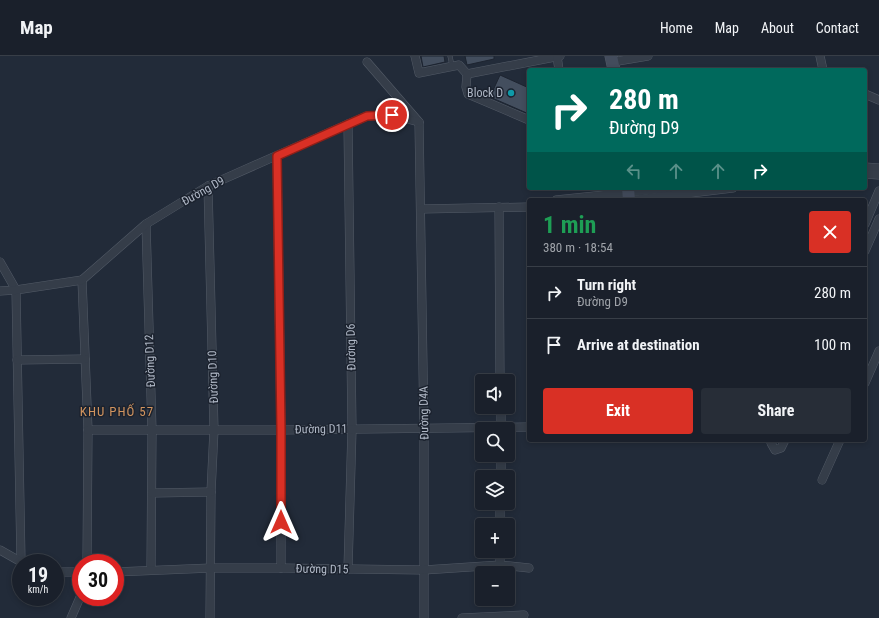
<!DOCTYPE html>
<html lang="en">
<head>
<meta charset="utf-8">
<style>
	:root { --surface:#1a202b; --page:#272d37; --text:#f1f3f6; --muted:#9fa3a9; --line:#383e47; --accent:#d93025 }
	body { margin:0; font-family:"Roboto Condensed",sans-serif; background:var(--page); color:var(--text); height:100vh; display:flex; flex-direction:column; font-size:15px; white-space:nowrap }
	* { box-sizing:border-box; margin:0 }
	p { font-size:13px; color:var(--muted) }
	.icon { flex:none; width:22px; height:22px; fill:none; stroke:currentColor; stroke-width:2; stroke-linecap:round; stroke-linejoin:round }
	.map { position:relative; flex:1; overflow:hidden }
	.sheet { position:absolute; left:527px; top:142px; width:340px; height:244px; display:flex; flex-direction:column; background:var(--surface); border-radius:4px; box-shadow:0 2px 6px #0003,0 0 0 1px var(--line) }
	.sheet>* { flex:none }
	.hud { position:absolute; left:527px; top:12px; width:340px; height:122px; border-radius:4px; box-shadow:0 2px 6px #0003,0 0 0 1px var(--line); background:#00695c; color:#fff; overflow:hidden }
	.fabs { position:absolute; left:475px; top:318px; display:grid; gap:8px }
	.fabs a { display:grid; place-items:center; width:40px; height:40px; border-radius:4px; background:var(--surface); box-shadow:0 2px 6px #0003,0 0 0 1px var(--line); font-size:20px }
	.speed { position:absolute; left:12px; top:498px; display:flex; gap:8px; font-size:20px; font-weight:700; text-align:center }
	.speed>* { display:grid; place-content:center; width:52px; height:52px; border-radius:50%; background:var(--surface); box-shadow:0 2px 6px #0003,0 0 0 1px var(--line); line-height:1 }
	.speed small { font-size:10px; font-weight:400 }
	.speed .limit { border:6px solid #d22; background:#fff; color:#111 }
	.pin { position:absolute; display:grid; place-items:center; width:34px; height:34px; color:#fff; margin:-17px; border:2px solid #fff; border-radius:50%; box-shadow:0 1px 4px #0007 }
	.me { position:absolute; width:44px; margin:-22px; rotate:0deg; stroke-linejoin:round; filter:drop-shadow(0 0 3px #0008) }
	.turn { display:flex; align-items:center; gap:14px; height:84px; padding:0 16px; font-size:18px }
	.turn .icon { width:52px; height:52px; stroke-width:2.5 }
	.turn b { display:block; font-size:28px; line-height:34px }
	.lanes { display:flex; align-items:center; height:38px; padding:0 16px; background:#0003; justify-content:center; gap:20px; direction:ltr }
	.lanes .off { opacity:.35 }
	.round { display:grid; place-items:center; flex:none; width:42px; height:42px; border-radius:4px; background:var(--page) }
	.headline { display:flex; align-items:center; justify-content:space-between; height:68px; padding:0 16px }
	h1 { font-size:24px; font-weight:700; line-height:30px; color:#1e9e55 }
	.primary-button { display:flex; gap:8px; margin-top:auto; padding:8px 16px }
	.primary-button a { flex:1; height:46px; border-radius:4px; background:var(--accent); color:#fff; font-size:16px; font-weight:700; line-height:46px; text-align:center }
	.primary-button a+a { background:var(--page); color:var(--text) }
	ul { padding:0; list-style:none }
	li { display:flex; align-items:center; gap:12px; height:52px; padding:0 16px; border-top:1px solid var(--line) }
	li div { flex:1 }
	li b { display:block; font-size:15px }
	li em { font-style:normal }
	header { display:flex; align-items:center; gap:24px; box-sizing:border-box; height:56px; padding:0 20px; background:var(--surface); border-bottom:1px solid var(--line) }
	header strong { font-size:19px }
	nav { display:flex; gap:22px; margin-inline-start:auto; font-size:14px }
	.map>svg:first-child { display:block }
	.building { fill:#434e5e; stroke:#1d2430 }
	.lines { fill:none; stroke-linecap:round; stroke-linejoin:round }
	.lane-casing { stroke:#535b67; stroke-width:5 }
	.street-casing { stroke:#535b67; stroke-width:9 }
	.secondary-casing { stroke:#535b67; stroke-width:13 }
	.lane { stroke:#353d49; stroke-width:4 }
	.street { stroke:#353d49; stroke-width:8 }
	.secondary { stroke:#434c5c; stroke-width:12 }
	.route-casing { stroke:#8d1f18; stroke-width:10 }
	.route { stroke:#d93025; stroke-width:7 }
	.culture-dot { fill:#0f9aa8; stroke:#1b222e; stroke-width:1.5 }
	.labels { text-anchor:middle; stroke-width:3; stroke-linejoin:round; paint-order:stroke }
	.poi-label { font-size:12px; fill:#b0b8c6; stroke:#1b222e; text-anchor:end }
	.street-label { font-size:12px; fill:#b0b8c6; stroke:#1b222e }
	.neighbourhood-label { font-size:13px; letter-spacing:1px; fill:#d1945f; stroke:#1b222e }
</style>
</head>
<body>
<header>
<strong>Map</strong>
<nav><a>Home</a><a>Map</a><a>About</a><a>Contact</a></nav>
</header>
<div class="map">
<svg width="879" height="562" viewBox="0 0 879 562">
	<rect width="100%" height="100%" fill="#222b39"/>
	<!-- building -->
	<g class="building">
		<polygon points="421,0 444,0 445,6 423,11"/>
		<polygon points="465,0 494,0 494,3 467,9"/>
		<polygon points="500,19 529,32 529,58 490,41"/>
	</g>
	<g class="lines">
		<defs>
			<polyline id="lane" points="450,0 452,10"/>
			<g id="street">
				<polyline points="415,0 419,17 459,9 467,18 560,0"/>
				<polyline points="557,0 559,14"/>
				<polyline points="820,0 823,14"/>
				<polyline points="367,6 419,66 424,373 424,562"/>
				<polyline points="612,6 648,0"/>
				<polyline points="467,18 466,31 468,38 529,64"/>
				<polyline points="865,38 879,44"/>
				<polyline points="348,68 352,373 348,513"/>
				<polyline points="277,100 281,374 281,512"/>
				<polyline points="865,111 879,112"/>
				<polyline points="865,118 879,119"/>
				<polyline points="208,130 214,374 211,436 210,562"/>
				<polyline points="556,144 671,132"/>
				<polyline points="632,144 733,132"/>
				<polyline points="499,151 500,325"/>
				<polyline points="421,153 529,151"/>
				<polyline points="146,168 152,374 151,514"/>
				<polyline points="865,168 879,135"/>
				<polyline points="865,195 879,163"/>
				<polyline points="0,206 16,234 21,505"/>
				<polyline points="82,224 88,374 87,507"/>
				<polyline points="0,235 16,234 82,224 146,168 208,130 348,68 367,60 392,59 419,66"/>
				<polyline points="17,304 85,303"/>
				<polyline points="865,327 879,295"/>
				<polyline points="501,351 501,373"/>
				<polyline points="88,374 281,374 529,371"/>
				<polyline points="772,384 771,387 775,394 781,392 785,384"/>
				<polyline points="501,421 501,399"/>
				<polyline points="822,424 840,384"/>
				<polyline points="152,437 211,436"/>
				<polyline points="500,469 500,447"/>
				<polyline points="0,494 23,507"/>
				<polyline points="500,509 500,495"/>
				<polyline points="55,516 81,516"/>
				<polyline points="115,516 211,512 281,512 424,514 500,509 529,512"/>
				<polyline points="71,562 81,539"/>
				<polyline points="462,562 524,559"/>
			</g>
			<g id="secondary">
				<polyline points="611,0 614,14"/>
				<polyline points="628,132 629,144"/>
			</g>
		</defs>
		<!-- lane casing -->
		<use href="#lane" class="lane-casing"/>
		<!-- street casing -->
		<use href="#street" class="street-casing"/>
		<!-- secondary casing -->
		<use href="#secondary" class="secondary-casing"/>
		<!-- lane -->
		<use href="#lane" class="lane"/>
		<!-- street -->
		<use href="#street" class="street"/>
		<!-- secondary -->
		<use href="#secondary" class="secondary"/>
	</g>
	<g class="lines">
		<defs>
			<polyline id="route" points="281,466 281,374 277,100 367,60 392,59"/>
		</defs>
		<!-- route casing -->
		<use href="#route" class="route-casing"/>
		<!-- route -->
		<use href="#route" class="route"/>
	</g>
	<!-- markers -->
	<circle class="culture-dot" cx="511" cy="37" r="4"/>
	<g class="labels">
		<!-- poi labels -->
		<g class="poi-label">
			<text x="503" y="41">Block D</text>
		</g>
		<!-- street labels -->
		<g class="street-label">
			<text transform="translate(203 135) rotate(-29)" y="4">Đường D9</text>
			<text transform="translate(351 291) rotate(-91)" y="4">Đường D6</text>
			<text transform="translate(150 305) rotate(-92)" y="4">Đường D12</text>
			<text transform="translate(213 321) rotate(-92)" y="4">Đường D10</text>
			<text transform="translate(424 357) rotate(-91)" y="4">Đường D4A</text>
			<text transform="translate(321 373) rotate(-1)" y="4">Đường D11</text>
			<text transform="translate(322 513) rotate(1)" y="4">Đường D15</text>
		</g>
		<!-- neighbourhood labels -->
		<g class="neighbourhood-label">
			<text x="117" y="360">KHU PHỐ 57</text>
		</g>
	</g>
</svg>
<div class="fabs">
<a><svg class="icon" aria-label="sound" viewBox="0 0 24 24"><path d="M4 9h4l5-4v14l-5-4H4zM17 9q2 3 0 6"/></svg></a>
<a><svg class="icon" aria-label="search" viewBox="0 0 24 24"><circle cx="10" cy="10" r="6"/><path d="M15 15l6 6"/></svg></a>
<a><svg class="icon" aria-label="layers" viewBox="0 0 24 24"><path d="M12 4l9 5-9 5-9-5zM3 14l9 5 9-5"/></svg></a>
<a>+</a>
<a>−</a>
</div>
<div class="speed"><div>19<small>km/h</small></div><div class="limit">30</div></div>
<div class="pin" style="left:392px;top:59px;background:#d93025"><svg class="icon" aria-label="arrive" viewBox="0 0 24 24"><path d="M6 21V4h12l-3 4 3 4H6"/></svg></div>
<svg class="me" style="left:281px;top:466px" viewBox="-20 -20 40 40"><path d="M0-17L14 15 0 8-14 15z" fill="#d93025" stroke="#fff" stroke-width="4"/></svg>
<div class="hud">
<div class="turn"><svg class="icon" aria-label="right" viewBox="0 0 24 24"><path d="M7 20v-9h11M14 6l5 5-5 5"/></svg><div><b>280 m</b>Đường D9</div></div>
<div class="lanes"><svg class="icon off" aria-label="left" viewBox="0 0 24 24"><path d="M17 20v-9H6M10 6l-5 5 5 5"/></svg><svg class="icon off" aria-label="ahead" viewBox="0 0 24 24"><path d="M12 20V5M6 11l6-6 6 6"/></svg><svg class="icon off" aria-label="ahead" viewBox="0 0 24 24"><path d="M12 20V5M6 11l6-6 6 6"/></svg><svg class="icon" aria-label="right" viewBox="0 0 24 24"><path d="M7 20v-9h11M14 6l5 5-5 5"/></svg></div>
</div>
<section class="sheet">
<div class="headline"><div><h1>1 min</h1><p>380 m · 18:54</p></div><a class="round" style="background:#d93025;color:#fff"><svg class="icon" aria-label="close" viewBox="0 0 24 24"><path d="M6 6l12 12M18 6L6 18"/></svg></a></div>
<ul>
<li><svg class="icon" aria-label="right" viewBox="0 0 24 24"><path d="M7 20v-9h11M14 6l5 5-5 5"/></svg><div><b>Turn right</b><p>Đường D9</p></div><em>280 m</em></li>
<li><svg class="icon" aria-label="arrive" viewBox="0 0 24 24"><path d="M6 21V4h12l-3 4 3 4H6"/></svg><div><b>Arrive at destination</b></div><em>100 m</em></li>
</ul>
<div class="primary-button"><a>Exit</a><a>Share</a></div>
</section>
</div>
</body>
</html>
